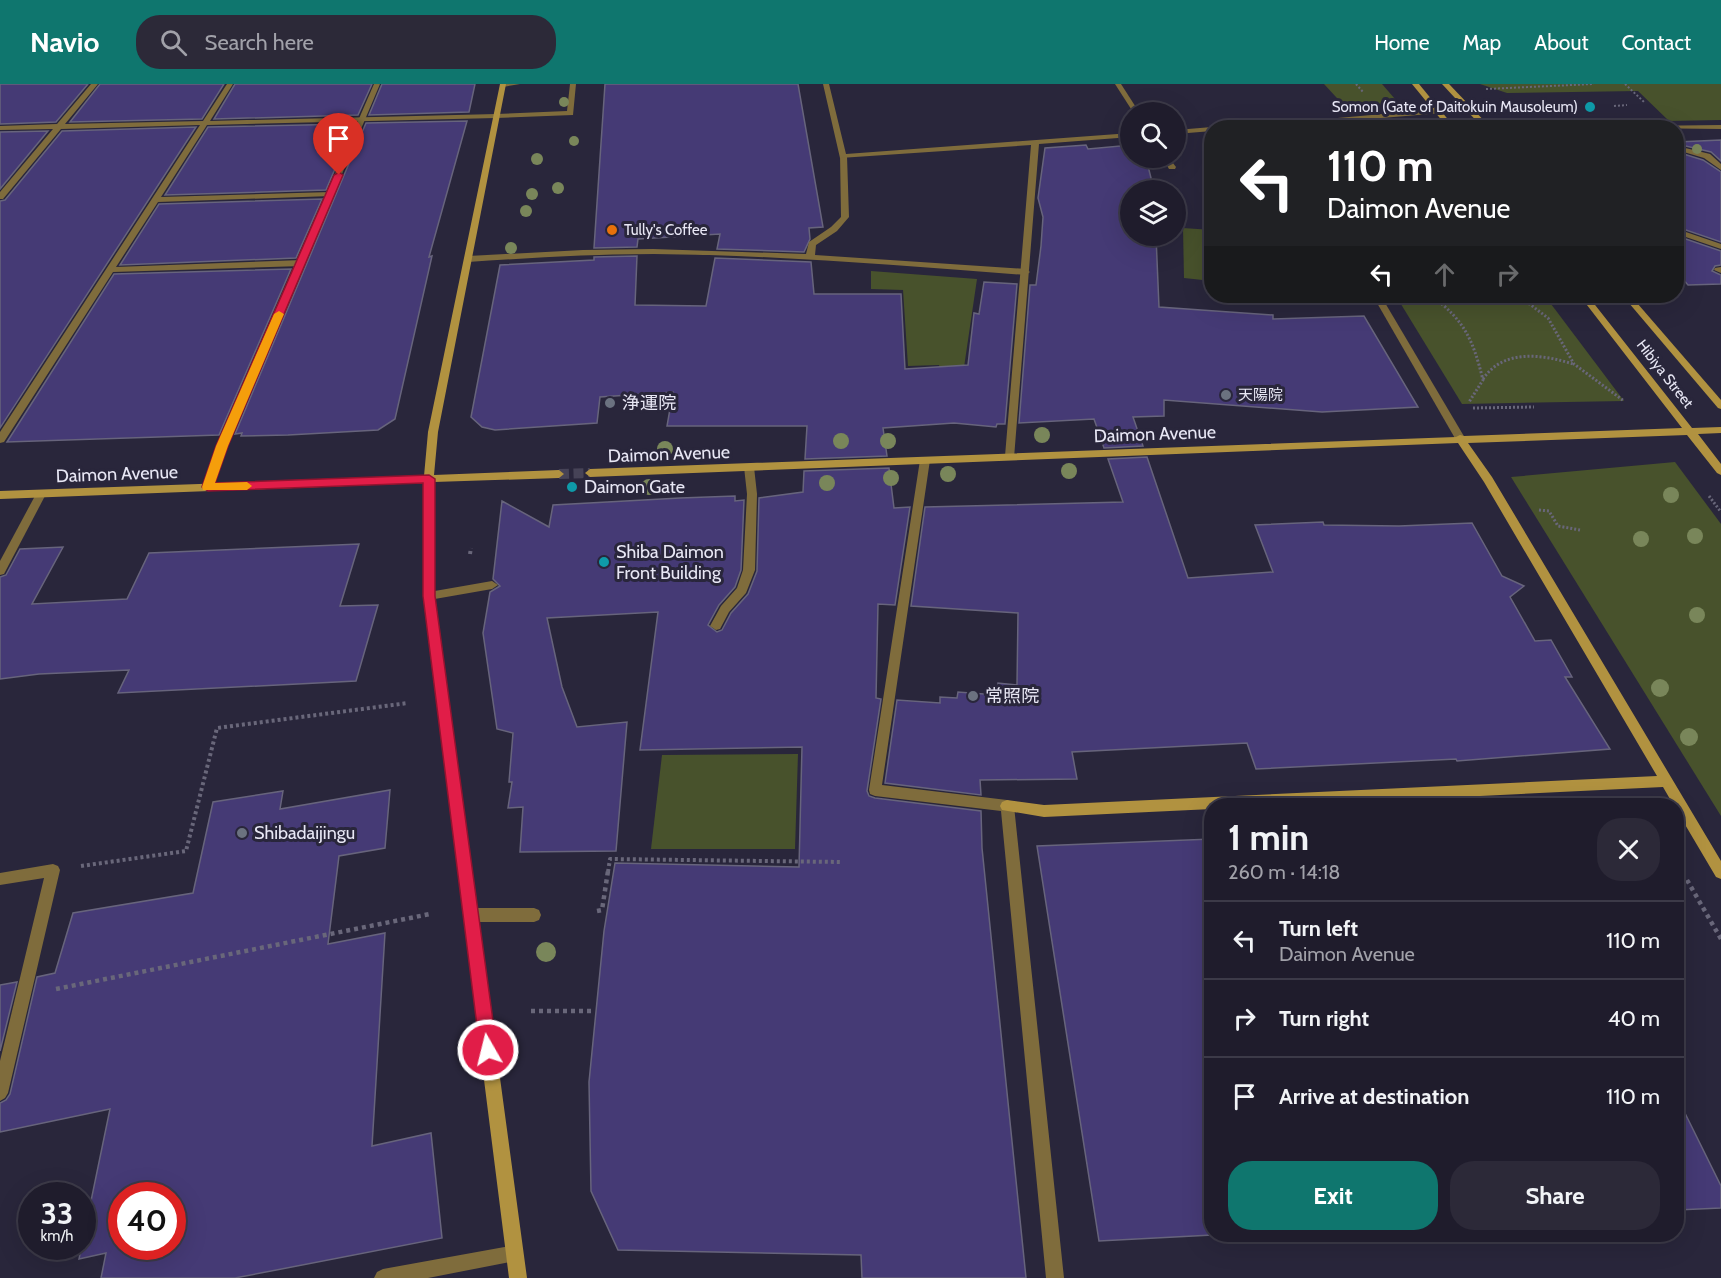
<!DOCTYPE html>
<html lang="en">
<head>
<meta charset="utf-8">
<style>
	:root { --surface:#1f1c2c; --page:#2c2938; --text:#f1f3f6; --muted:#a1a1a9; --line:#3c3a48; --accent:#0f766e }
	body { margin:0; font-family:Cabin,"Noto Sans JP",sans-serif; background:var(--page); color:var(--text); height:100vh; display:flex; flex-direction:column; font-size:22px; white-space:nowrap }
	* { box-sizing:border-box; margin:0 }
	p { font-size:20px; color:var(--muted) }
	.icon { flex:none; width:33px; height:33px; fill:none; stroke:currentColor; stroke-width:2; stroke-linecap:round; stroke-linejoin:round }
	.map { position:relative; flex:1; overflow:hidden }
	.drawer { position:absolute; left:1204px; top:714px; width:480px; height:444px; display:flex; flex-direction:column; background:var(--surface); border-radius:24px; box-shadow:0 6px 24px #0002,0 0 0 2px var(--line) }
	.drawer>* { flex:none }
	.hud { position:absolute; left:1204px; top:36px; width:480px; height:183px; border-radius:24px; box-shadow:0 6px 24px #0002,0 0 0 2px var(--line); background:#202124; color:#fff; overflow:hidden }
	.fabs { position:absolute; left:1120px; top:18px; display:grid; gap:12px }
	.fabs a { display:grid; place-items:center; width:66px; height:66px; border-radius:50%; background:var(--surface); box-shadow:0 6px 24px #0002,0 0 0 2px var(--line); font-size:30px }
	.speed { position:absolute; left:18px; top:1098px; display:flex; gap:12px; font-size:30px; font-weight:700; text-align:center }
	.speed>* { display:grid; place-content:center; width:78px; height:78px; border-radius:50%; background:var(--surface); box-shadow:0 6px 24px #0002,0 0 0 2px var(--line); line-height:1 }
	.speed small { font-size:15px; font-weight:400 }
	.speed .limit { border:9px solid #d22; background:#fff; color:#111 }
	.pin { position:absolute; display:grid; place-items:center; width:51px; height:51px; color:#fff; margin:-62px -26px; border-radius:50% 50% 50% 0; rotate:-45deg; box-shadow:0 0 6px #0007 }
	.pin .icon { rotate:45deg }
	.me { position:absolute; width:66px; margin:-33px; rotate:352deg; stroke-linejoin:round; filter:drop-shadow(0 0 4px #0008) }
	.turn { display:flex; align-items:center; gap:21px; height:126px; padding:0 24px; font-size:27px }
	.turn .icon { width:78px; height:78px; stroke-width:2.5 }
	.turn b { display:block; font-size:42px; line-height:51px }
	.lanes { display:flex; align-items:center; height:57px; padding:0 24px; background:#0003; justify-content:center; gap:30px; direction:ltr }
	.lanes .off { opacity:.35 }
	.round { display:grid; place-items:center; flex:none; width:63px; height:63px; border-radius:24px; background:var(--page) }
	.overview { display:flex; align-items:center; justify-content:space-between; height:102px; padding:0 24px }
	h1 { font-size:36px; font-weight:700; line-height:45px }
	.button { display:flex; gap:12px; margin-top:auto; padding:12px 24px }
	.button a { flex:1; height:69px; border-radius:24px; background:var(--accent); color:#fff; font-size:24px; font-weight:700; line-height:69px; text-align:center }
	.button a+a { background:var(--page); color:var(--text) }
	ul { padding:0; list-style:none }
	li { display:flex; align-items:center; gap:18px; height:78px; padding:0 24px; border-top:2px solid var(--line) }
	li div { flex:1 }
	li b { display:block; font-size:22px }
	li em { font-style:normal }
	header { display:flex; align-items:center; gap:36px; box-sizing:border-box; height:84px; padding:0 30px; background:var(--accent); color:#fff }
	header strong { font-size:28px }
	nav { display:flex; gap:33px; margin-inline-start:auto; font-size:21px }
	.search { width:420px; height:54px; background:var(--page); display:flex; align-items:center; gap:15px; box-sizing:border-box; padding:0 21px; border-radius:24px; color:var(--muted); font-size:22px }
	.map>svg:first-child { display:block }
	.green { fill:#48522c }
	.building { fill:#453a75; stroke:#67647c; stroke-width:1.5; fill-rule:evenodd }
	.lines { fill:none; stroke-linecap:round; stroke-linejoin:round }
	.secondary-tunnel { stroke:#464357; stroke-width:10; stroke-dasharray:10 4.5; stroke-linecap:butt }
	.path-far3 { stroke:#69677a; stroke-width:2; stroke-dasharray:2 2; stroke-linecap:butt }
	.path-far2 { stroke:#69677a; stroke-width:3; stroke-dasharray:2 2; stroke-linecap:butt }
	.path-far1 { stroke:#69677a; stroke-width:4; stroke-dasharray:3 3; stroke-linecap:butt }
	.path { stroke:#69677a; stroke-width:4.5; stroke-dasharray:4 4; stroke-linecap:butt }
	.lane { fill:#7f6c3c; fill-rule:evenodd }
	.street { fill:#7f6c3c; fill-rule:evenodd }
	.secondary { fill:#b19240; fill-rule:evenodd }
	.tree { fill:#79865a }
	.route { fill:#e11d48; stroke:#92132f; stroke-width:1.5 }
	.slow { fill:#f59e0b }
	.culture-dot { fill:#0f9aa8; stroke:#29263b; stroke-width:2 }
	.food-dot { fill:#e8710a; stroke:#29263b; stroke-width:2 }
	.worship-dot { fill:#6b7280; stroke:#29263b; stroke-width:2 }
	.labels { text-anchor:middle; stroke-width:6; stroke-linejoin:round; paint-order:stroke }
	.far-poi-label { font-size:15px; fill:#e8e7f5; stroke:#29263b; text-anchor:start }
	.far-street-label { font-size:15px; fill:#e8e7f5; stroke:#29263b }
	.poi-label { font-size:18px; fill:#e8e7f5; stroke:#29263b; text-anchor:start }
	.street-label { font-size:18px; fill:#e8e7f5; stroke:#29263b }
</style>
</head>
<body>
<header>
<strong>Navio</strong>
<div class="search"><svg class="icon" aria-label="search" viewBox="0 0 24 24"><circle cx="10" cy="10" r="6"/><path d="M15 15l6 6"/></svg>Search here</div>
<nav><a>Home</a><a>Map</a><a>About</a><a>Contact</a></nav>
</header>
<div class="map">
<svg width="1721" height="1194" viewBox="0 0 1721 1194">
	<rect width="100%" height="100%" fill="#29263b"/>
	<!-- green -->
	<g class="green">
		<polygon points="1324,0 1382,0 1401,22 1348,26"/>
		<polygon points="1480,0 1721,0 1721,36 1669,37 1638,7 1507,9"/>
		<polygon points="1183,144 1212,146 1212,197 1184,194"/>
		<polygon points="871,187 977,195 963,290 945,306 939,281 908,282 903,206 871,205"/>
		<polygon points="1396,212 1545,212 1624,317 1462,320"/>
		<polygon points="1675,378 1721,440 1721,732 1511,393"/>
		<polygon points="798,670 795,765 651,765 662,671"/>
	</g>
	<!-- building -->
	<g class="building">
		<polygon points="0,0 88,0 56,38 0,40"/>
		<polygon points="100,0 224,0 202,35 70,38"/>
		<polygon points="235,0 372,0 358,31 214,35"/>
		<polygon points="382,0 475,0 469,28 369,31"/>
		<polygon points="605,0 798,0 823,143 809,144 810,155 804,168 717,165 720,150 638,155 637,163 594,164"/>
		<polygon points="467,37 429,173 432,172 395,335 378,346 288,351 241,352 242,349 235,350 366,39"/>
		<polygon points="354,40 326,106 165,111 208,43"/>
		<polygon points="196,43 0,344 0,117 5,116 62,47"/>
		<polygon points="48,47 0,105 0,48"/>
		<polygon points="1721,56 1721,77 1711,68 1677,60 1677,58"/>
		<polygon points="1086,61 1088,65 1131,61 1131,74 1146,74 1154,106 1131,106 1131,152 1156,152 1159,223 1273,231 1273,235 1364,232 1418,323 1322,328 1164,316 1164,332 1133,333 1143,362 1104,364 1094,335 1019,339 1030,201 1036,201 1041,162 1043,133 1038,114 1045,64"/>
		<polygon points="1677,68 1703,76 1721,88 1721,158 1677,143"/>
		<polygon points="322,115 296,174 120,181 159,120"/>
		<polygon points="1677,152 1721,167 1721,181 1715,182 1712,187 1721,191 1721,200 1688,201 1677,188"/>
		<polygon points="637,172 635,221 706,222 715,174 811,178 814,210 901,210 905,285 968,281 974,229 979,230 984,198 1017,200 1005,340 997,340 996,343 954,339 883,344 887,372 805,375 807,342 667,342 673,308 600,313 597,339 495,346 482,343 471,333 500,181 594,176 594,173"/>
		<polygon points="291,185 219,351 7,358 114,190"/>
		<polygon points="1147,373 1188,494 1273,488 1255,441 1323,438 1324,441 1399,442 1472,439 1502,492 1524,502 1510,513 1535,557 1551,556 1572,593 1565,593 1610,665 1457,677 1456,675 1256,685 1247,659 1072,668 1077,695 980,696 981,711 885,699 897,616 940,619 940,613 957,614 958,608 997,611 998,599 1017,601 1018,529 911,522 925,423 1123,418 1108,375"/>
		<polygon points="889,384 894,424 910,423 895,521 878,520 876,614 881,615 867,707 869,712 875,714 981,727 982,764 1026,1194 862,1194 861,1171 618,1166 591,1107 589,998 604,847 615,779 799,783 802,663 640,666 658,528 547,534 562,603 577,643 627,638 616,767 520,768 523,723 508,724 512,698 509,698 513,649 497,645 483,549 490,508 500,502 493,495 502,417 549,443 553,421 680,414 735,412 735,417 744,416 741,486 735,503 719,521 708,541 717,548 722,546 731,529 748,510 757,487 759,414 803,408 804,387"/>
		<polygon points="359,460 340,522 378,521 356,597 118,609 129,586 39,590 0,595 0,493 6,491 20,465 63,463 32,520 127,515 149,469"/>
		<path d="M390 706 385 764 339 772 328 860 385 849 372 1062 431 1049 442 1154 235 1194H101L106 1169 79 1175 110 1025 0 1048V1019L6 1016 10 1010 37 893 55 889 73 829 193 809 213 718 283 707 280 725ZM122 1112H172V1162H122Z"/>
		<polygon points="1212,755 1212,1151 1099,1157 1037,762"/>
		<polygon points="17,898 0,967 0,901"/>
		<polygon points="1677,1013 1721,1102 1721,1124 1677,1126"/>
	</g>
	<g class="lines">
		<!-- secondary-tunnel -->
		<polyline class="secondary-tunnel" points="559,390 590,389"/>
		<!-- path-far3 -->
		<g class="path-far3">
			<polyline points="1356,0 1363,8"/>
			<polyline points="1625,0 1644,18"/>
			<polyline points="1486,5 1594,0"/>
			<polyline points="1614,22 1627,21"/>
			<polyline points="1506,26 1566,23"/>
		</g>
		<!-- path-far2 -->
		<g class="path-far2">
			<path d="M1432 212C1465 237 1473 256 1483 296L1469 318"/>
			<polyline points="1519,212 1548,234 1574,280 1624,317"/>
			<path d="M1483 295C1503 265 1542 270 1573 280"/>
			<polyline points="1473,324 1534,323"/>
			<polyline points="1709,412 1721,428"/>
			<polyline points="1539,426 1549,427 1558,442 1580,446"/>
		</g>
		<!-- path-far1 -->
		<g class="path-far1">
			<polyline points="470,470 471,464"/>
			<polyline points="81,782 186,767 217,644 408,619"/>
			<polyline points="608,788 610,775 841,778"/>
		</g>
		<!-- path -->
		<g class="path">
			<polyline points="1687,796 1721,855"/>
			<polyline points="597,827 602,826 608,787"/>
			<polyline points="56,905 430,830"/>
			<polyline points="531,927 595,927"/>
		</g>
		<!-- lane -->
		<g class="lane">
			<polygon points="374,0 380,0 227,362 213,403 212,406 204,406 203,403 217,362"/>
			<polygon points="500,0 520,0 503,3"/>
			<polygon points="570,0 576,0 573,31 496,34 492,32 496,30 567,27"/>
			<polygon points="1721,41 1721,45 1636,44 1639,42"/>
			<polygon points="1677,62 1710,70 1721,80 1721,86 1704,74 1677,66"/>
			<path d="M840 70 847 72 849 133 837 147 816 161 815 171 1026 185 1030 188 1026 191C902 182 778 171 654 170 592 170 530 174 468 178L464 175 468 172 583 166 653 165 806 170 809 158 831 143 841 133Z"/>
			<polygon points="1163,74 1169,74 1176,83 1175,85 1169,85"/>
			<polygon points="1677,145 1721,160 1721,165 1677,150"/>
			<polygon points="1721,183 1721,189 1714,186 1715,184"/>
			<polygon points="749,380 754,383 757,410 755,486 746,509 729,528 720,545 716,546 710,542 721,522 737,504 743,486 747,410 744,383"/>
			<polygon points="41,406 46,410 4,490 0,491 0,477 36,410"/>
			<polygon points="492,497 498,501 492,505 429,516 423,512 429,508"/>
			<polygon points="471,824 534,824 539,826 541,831 539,836 534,838 471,838 466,836 464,831 466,826"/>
		</g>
		<!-- street -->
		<g class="street">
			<polygon points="91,0 98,0 65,40 203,37 227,0 233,0 210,37 496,30 500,32 496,34 207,41 161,113 331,108 335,110 331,112 158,118 116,183 302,176 306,179 302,182 113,188 4,358 0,359 0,348 200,41 61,45 3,115 0,115 0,108 53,45 0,46 0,42 57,40"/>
			<polygon points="823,0 829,0 846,70 1131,49 1131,53 1039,60 1014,374 1010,375 1005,372 1031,61 840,74"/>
			<polygon points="1115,0 1121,0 1139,28 1133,28"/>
			<polygon points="1439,25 1442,25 1442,29 1262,44 1226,44"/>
			<polygon points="1212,43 1215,44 1212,44 1212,47 1176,50 1176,46"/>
			<polygon points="1373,212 1381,212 1465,354 1464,356 1456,356"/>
			<polygon points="925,373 930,376 882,701 1007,716 1012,718 1014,722 1064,1194 1046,1194 1001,727 875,712 870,710 869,706 920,376"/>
			<polygon points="53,780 58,782 60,786 8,1009 5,1014 0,1017 0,977 44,794 0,801 0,789"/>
			<polygon points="515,1161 521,1163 523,1169 521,1175 515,1177 428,1194 374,1194 377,1188 383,1185"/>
		</g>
		<!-- secondary -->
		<g class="secondary">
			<polygon points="500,0 506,0 438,348 434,391 559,386 564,390 559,394 434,398 435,512 527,1194 509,1194 423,512 424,399 0,415 0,407 424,392 428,348"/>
			<polygon points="1412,0 1419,0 1455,44 1448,44"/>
			<polygon points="1442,0 1449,0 1491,44 1483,44"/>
			<polygon points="1580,212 1588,212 1692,344 1721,343 1721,349 1698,350 1721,380 1721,391 1717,389 1687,351 1468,359 1492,393 1721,777 1721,795 1716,793 1677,727 1677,722 1674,722 1663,703 1276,722 1212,722 1212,725 1044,733 1002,726 1000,722 1002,718 1007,716 1044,721 1657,692 1484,398 1458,359 590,393 585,389 590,385 1456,353 1460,351 1464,352 1682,344"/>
			<polygon points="1623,212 1631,212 1721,316 1721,325 1718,324"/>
		</g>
	</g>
	<!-- trees -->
	<g class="tree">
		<circle cx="564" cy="18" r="5"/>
		<circle cx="574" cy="57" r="5"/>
		<circle cx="1697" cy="65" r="5"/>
		<circle cx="537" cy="75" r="6"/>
		<circle cx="558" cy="104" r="6"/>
		<circle cx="532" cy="110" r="6"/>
		<circle cx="526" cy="127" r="6"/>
		<circle cx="511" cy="164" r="6"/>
		<circle cx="1042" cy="351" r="8"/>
		<circle cx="841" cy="357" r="8"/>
		<circle cx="888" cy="357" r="8"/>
		<circle cx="665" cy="365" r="8"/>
		<circle cx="1069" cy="387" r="8"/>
		<circle cx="948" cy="390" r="8"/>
		<circle cx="891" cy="394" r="8"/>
		<circle cx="827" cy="399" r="8"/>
		<circle cx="649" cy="403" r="8"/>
		<circle cx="1671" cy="411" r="8"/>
		<circle cx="1695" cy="452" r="8"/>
		<circle cx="1641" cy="455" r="8"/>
		<circle cx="1697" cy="531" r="8"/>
		<circle cx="1660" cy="604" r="9"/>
		<circle cx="1689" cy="653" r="9"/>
		<circle cx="546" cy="868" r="10"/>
	</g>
	<!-- route -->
	<polygon class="route" points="339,88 343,91 228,362 215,399 429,391 435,395 435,512 497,966 494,972 488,975 482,972 480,966 423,512 423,399 208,407 202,403 216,362 334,91"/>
	<!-- slow -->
	<polygon class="slow" points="279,227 284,230 228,362 215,399 247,398 252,402 247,406 203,406 202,403 216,362 274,230"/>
	<!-- markers -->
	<g class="culture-dot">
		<circle cx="1590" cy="23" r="6"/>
		<circle cx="572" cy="403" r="6"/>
		<circle cx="604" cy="478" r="6"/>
	</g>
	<circle class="food-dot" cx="612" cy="146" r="6"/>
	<g class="worship-dot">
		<circle cx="1226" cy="311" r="6"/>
		<circle cx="610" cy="319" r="6"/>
		<circle cx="973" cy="612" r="6"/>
		<circle cx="242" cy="749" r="6"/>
	</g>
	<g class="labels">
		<!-- far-poi labels -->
		<g class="far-poi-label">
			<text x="1578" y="28" text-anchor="end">Somon (Gate of Daitokuin Mausoleum)</text>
			<text x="624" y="151">Tully's Coffee</text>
			<text x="1238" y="316">天陽院</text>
		</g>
		<!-- far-street labels -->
		<g class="far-street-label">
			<text transform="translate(1665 290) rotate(52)" y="5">Hibiya Street</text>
		</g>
		<!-- poi labels -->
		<g class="poi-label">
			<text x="622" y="325">浄運院</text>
			<text x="584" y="409">Daimon Gate</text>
			<text x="616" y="474">Shiba Daimon<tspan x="616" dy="21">Front Building</tspan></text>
			<text x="985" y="618">常照院</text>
			<text x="254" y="755">Shibadaijingu</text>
		</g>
		<!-- street labels -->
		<g class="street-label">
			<text transform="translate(1155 350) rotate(-2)" y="6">Daimon Avenue</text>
			<text transform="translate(669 370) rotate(-2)" y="6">Daimon Avenue</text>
			<text transform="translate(117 390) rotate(-2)" y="6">Daimon Avenue</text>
		</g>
	</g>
</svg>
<div class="fabs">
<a><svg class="icon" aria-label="search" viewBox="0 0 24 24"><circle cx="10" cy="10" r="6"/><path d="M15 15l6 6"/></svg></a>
<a><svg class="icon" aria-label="layers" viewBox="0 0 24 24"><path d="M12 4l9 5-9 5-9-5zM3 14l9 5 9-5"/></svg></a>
</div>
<div class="speed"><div>33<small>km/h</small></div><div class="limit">40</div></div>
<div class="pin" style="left:339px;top:91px;background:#d93025"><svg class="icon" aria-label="arrive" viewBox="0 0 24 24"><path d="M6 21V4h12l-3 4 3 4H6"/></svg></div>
<svg class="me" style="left:488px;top:966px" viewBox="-20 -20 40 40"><circle r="17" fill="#e11d48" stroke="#fff" stroke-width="3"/><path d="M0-11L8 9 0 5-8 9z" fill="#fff"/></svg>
<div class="hud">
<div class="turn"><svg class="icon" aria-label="left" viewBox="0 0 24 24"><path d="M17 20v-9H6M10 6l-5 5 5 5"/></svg><div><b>110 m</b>Daimon Avenue</div></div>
<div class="lanes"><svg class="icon" aria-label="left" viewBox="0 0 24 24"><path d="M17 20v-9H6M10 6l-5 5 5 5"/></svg><svg class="icon off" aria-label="ahead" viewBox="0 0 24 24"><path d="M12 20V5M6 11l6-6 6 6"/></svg><svg class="icon off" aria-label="right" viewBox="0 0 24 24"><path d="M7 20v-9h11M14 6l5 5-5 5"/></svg></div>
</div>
<section class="drawer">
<div class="overview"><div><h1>1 min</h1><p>260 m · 14:18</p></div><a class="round"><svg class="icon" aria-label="close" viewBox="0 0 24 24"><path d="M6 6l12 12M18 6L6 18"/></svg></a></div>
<ul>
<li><svg class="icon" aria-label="left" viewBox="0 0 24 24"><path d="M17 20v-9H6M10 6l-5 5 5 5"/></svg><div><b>Turn left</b><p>Daimon Avenue</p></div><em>110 m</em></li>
<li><svg class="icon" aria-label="right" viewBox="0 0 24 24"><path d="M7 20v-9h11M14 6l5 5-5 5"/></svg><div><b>Turn right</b></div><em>40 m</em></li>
<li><svg class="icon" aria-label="arrive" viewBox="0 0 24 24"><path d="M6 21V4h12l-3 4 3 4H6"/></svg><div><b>Arrive at destination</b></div><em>110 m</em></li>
</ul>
<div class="button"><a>Exit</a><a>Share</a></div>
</section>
</div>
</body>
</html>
